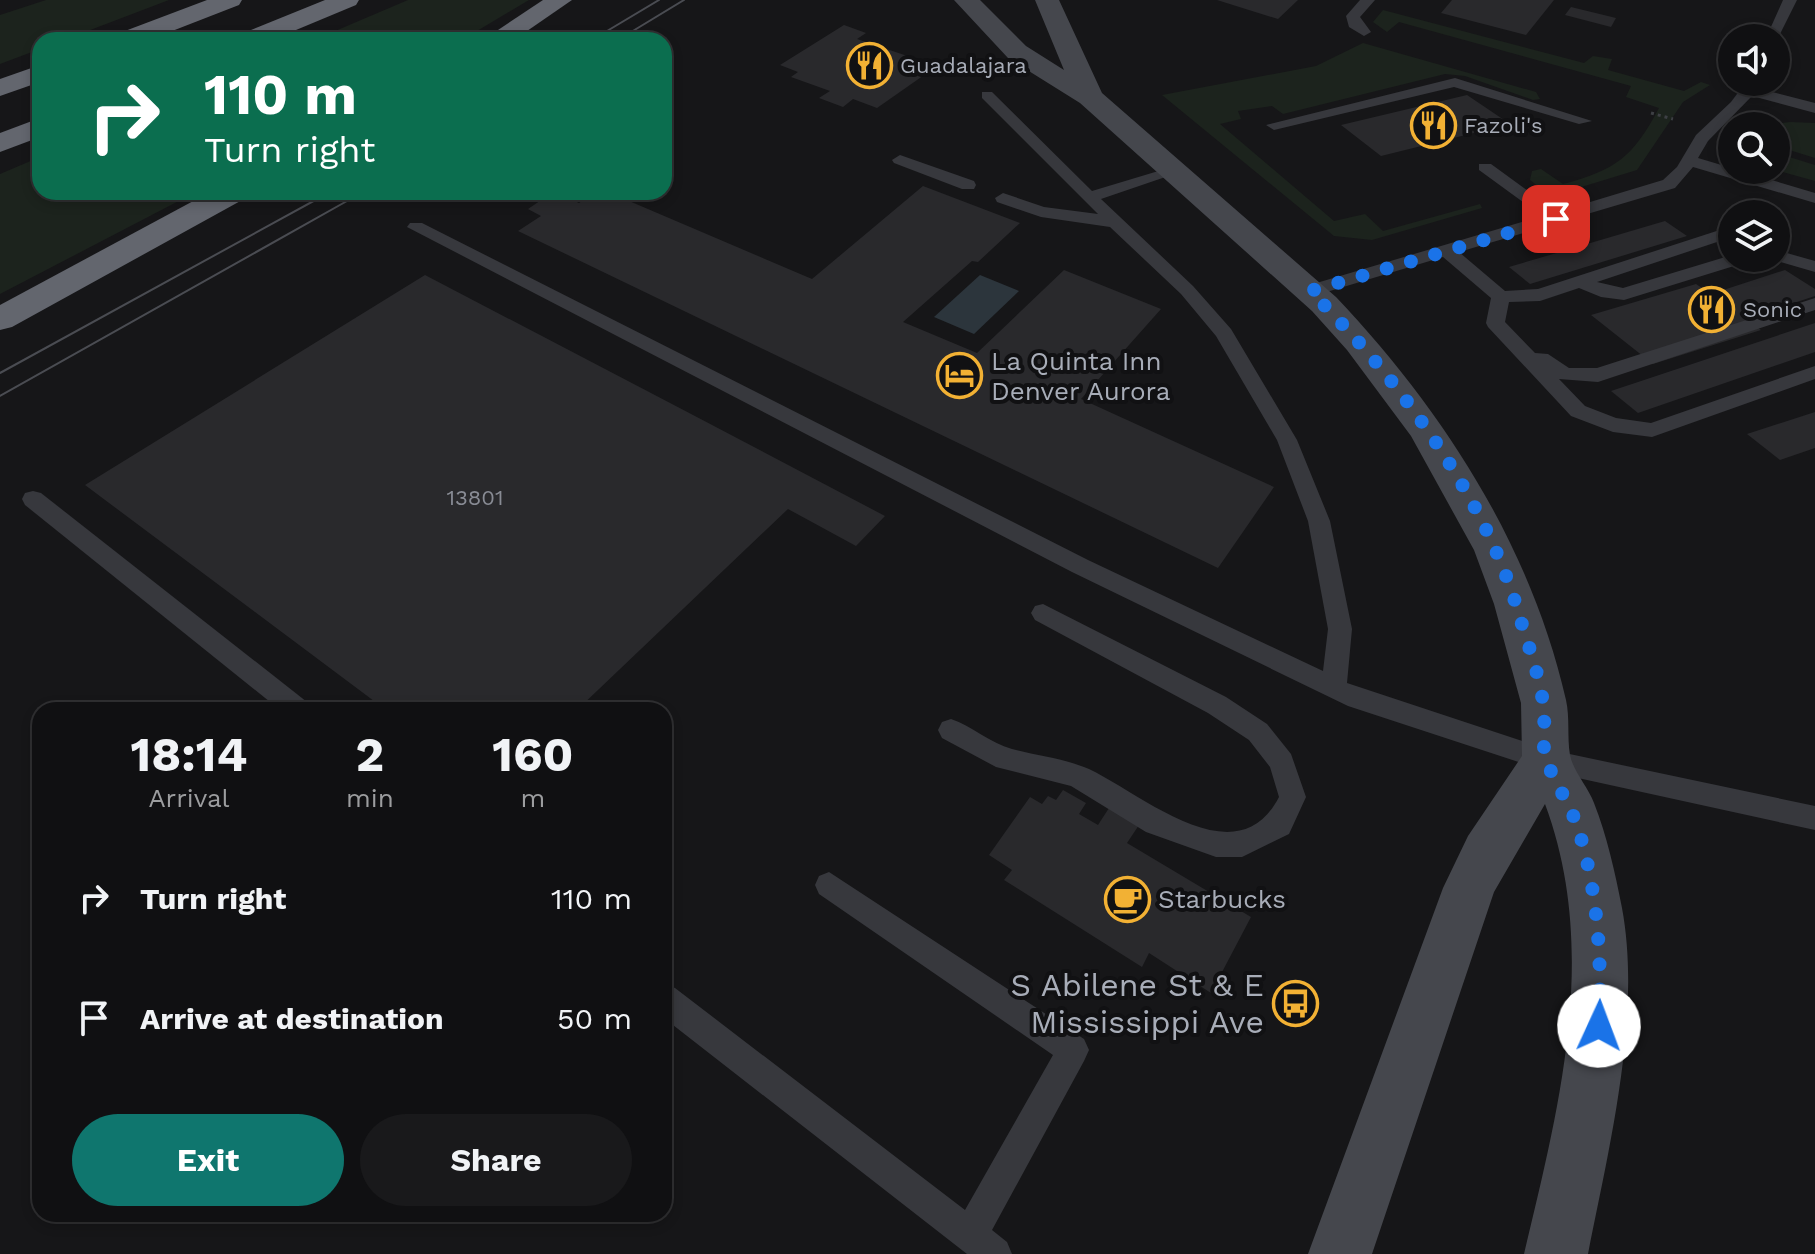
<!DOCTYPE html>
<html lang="en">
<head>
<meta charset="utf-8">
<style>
	:root { --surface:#101012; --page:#19191b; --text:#f1f3f6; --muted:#9c9d9f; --line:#303032; --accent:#0f766e }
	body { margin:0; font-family:"Work Sans",sans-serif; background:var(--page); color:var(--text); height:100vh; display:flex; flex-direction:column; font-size:30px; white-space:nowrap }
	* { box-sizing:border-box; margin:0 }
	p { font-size:26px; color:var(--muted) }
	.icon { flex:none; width:44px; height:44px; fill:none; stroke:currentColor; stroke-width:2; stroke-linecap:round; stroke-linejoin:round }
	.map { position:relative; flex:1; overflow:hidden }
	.details { position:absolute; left:32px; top:702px; width:640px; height:520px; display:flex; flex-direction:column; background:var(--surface); border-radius:24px; box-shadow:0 4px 12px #0003,0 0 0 2px var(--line) }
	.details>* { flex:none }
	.banner { position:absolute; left:32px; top:32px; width:640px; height:168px; border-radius:24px; box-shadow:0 4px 12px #0003,0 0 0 2px var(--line); background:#0b6e4f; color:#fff; overflow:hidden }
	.tools { position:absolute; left:1718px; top:24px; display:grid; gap:16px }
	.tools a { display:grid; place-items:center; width:72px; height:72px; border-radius:50%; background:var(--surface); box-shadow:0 4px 12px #0003,0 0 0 2px var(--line); font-size:40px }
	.pin { position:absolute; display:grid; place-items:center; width:68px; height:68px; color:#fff; margin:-34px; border-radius:16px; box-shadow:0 4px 12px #0006 }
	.me { position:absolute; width:88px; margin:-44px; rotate:2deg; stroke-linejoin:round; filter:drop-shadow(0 0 6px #0008) }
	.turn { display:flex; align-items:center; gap:28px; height:168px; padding:0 40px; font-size:36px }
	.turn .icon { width:104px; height:104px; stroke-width:2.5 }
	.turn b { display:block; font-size:56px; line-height:68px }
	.eta { display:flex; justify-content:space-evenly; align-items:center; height:136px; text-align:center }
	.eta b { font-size:48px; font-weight:700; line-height:56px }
	.action { display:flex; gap:16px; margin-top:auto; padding:16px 40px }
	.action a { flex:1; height:92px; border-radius:48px; background:var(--accent); color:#fff; font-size:32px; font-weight:700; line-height:92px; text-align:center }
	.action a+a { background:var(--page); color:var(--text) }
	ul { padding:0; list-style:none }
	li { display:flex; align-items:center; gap:24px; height:120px; padding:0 40px }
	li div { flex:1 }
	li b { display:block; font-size:30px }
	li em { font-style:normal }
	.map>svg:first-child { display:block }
	.green { fill:#1c231d }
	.water { fill:#2c353c }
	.building { fill:#29292c }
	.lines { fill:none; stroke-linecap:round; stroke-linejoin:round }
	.path { stroke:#3d3f44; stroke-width:3; stroke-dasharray:3 4; stroke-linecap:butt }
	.lane { fill:#37383d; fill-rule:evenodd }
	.secondary { fill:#45474d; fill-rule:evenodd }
	.highway { fill:#63666e; fill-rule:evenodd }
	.tram { stroke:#4a4c52; stroke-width:2 }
	.route { stroke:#1a73e8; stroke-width:14; stroke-dasharray:0 25.2 }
	.labels { text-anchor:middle; stroke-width:8; stroke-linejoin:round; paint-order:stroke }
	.far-poi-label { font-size:22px; fill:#a8adb8; stroke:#111113; text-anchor:start }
	.number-label { font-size:22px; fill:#888b94 }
	.poi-label { font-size:26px; fill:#a8adb8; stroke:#111113; text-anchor:start }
	.near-poi-label { font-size:32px; fill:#a8adb8; stroke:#111113; text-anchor:end }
</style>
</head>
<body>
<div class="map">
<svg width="1815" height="1254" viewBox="0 0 1815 1254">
	<rect width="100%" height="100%" fill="#161618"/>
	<!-- green -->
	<g class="green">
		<polygon points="46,0 169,0 64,40 40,40 40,49 0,64 0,15"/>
		<polygon points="408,0 529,0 462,40 314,40"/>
		<path d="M1383 10 1584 63 1593 56 1612 59 1608 70 1684 91 1701 82 1710 85 1683 102 1637 170 1565 192 1539 187 1530 180 1532 171 1541 169 1563 184C1616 170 1633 157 1659 108L1626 97 1631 86 1399 22 1387 32 1373 22Z"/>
		<polygon points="1363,43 1536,92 1540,99 1533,100 1465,76 1445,74 1283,114 1272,106 1238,111 1241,119 1220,124 1334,221 1365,214 1383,231 1480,204 1482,208 1372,240 1334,236 1162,95 1316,66"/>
		<polygon points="1790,122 1815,123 1815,158 1776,146 1776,126 1760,126"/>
		<polygon points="1776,153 1815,165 1815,181 1775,170"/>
		<polygon points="40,157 40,192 196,192 0,294 0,174"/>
	</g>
	<!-- water -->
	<polygon class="water" points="980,275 1019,291 974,334 934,317"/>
	<!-- building -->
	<g class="building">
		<polygon points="1217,0 1298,0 1278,19"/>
		<polygon points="1452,0 1554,0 1526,35 1441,13"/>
		<polygon points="1571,7 1616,18 1611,27 1565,15"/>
		<polygon points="844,25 866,33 857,39 937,66 877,108 853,99 843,107 819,98 830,91 791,77 798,72 780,65"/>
		<polygon points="1467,95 1510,124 1381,156 1341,125"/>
		<polygon points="923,186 1020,223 978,262 972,261 903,322 977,353 1064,270 1161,309 1081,399 1274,487 1218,568 518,231 541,216 528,209 553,192 579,203 595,192 608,192 812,279"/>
		<polygon points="1665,221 1687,236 1530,284 1509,267"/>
		<polygon points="1785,270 1815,289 1815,296 1746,319 1761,330 1653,364 1591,315 1696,284 1711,294"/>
		<polygon points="425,275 693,415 885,516 856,546 788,509 577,710 386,710 85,485"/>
		<polygon points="1815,323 1815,352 1638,413 1611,391"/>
		<polygon points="1815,412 1815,448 1780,460 1747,434"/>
		<polygon points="1063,790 1086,803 1079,814 1098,825 1109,808 1139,825 1127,843 1251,917 1211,993 1149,953 1142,967 1004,880 1012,870 989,855 1030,797 1042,804 1048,796 1056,800"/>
	</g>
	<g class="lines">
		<!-- path -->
		<polyline class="path" points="1651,113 1673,119"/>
		<!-- lane -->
		<g class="lane">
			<polygon points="1360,0 1375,0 1360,17 1371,32 1364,36 1349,27 1346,16"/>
			<polygon points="1783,0 1797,0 1776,42 1776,38 1766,38"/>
			<polygon points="1455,78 1592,121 1579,124 1454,87 1274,130 1266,125"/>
			<polygon points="1746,82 1760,82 1757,88 1815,103 1815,113 1752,96 1708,141 1698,158 1815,193 1815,203 1693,167 1675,188 1459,252 1505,291 1538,289 1732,226 1732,237 1597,282 1623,288 1732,255 1732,258 1750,258 1747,262 1624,300 1601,297 1579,288 1540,301 1509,302 1505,322 1535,353 1548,354 1569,368 1597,368 1815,298 1815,310 1598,382 1559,379 1585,406 1616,418 1651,423 1815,366 1815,379 1652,437 1613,432 1571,416 1488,327 1486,323 1491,298 1443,257 1310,297 1301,291 1303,287 1542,216 1479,170 1479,164 1491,164 1557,212 1663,180 1677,167 1696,135 1731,102"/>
			<polygon points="982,92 992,92 1092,191 1175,166 1183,171 1101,199 1193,286 1231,329 1297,440 1330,521 1352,629 1347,683 1546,749 1815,806 1815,830 1546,771 1348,706 1072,572 407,227 410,223 422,223 1088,560 1323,671 1328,629 1308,521 1277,440 1216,336 1181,294 1110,227 1041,217 997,202 995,198 1003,193 1044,207 1098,214 982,98"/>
			<polygon points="900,155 974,181 976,185 974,189 962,189 894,163 892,160"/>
			<polygon points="1776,250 1815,261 1815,272 1770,259 1776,258"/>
			<polygon points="33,491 41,493 307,702 311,710 280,710 25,505 22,499 25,493"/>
			<path d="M1043 604 1226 697 1267 724 1291 754 1306 797 1289 834 1242 857H1216L1146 832 1071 786 996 767 942 738 938 730 942 722 951 719C972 726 990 743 1012 749 1038 756 1063 758 1089 769 1142 794 1237 879 1279 797L1270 767 1249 740 1208 713 1035 620 1031 613 1035 606Z"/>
			<polygon points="829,872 1084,1039 1089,1050 1084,1061 992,1230 1007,1242 1012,1254 967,1254 664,1018 664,984 675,988 965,1210 1053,1055 819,894 815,885 819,876"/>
		</g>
		<!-- secondary -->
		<path class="secondary" d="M954 0H980L1026 46 1064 70 1035 0H1059L1102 93 1336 297C1443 410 1531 546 1566 700 1570 718 1567 737 1570 755 1573 771 1588 787 1594 803 1607 836 1615 872 1622 908 1642 1015 1609 1148 1588 1254H1524C1559 1107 1600 952 1545 804L1494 892 1372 1254H1308L1443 888 1468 836 1522 756 1521 703 1494 604 1474 550 1411 436 1347 350 1312 311 1080 103 1008 58Z"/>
		<!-- highway -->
		<g class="highway">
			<polygon points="207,0 242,0 239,5 149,40 113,40 117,34"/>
			<polygon points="325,0 359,0 356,5 272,40 237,40 241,34"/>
			<polygon points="543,0 572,0 514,40 483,40"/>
			<polygon points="40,65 40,82 0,96 0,79"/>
			<polygon points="40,118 40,137 0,152 0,133"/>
			<polygon points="210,192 248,192 244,199 12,327 0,330 0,305"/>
		</g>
		<!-- tram -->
		<g class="tram">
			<polyline points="592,40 659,0"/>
			<polyline points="618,40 684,0"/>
			<polyline points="0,373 330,192"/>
			<polyline points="0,396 363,192"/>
		</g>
	</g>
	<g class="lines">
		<!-- route -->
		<path class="route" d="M1556 219 1310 291C1396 375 1482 492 1517 608 1526 639 1538 670 1543 702 1547 721 1540 744 1547 762 1556 785 1570 804 1578 828 1598 892 1602 959 1599 1026"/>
	</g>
	<!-- icons -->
	<defs>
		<symbol id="restaurant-ring" viewBox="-11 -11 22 22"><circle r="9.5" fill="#111113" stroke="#f2b134" stroke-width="1.5"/><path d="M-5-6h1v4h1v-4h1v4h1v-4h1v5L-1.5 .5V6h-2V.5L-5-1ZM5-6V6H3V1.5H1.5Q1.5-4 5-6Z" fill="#f2b134"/></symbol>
		<symbol id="hotel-ring" viewBox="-11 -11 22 22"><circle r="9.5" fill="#111113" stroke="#f2b134" stroke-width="1.5"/><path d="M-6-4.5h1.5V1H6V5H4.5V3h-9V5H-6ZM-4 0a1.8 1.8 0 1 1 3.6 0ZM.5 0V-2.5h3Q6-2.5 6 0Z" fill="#f2b134"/></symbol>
		<symbol id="cafe-ring" viewBox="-11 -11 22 22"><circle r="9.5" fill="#111113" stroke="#f2b134" stroke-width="1.5"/><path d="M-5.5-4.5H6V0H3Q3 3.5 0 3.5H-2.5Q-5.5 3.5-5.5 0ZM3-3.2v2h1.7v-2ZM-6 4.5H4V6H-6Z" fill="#f2b134"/></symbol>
		<symbol id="bus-ring" viewBox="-11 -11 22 22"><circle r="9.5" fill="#111113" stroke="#f2b134" stroke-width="1.5"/><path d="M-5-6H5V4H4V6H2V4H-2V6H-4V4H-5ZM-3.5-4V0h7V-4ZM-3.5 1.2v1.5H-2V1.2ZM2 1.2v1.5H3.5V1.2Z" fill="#f2b134"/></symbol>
	</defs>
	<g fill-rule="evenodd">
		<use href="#restaurant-ring" x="844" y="40" width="51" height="51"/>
		<use href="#restaurant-ring" x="1408" y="100" width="51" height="51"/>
		<use href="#restaurant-ring" x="1686" y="284" width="51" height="51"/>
		<use href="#hotel-ring" x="934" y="350" width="51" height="51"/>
		<use href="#cafe-ring" x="1102" y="874" width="51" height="51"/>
		<use href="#bus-ring" x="1270" y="978" width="51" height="51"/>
	</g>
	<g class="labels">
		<!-- far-poi labels -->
		<g class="far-poi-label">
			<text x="900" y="73">Guadalajara</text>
			<text x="1464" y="133">Fazoli's</text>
			<text x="1743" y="317">Sonic</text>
		</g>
		<!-- number labels -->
		<g class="number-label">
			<text x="475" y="505">13801</text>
		</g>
		<!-- poi labels -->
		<g class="poi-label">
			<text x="991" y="370">La Quinta Inn<tspan x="991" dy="30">Denver Aurora</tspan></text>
			<text x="1158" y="908">Starbucks</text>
		</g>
		<!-- near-poi labels -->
		<g class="near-poi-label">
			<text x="1264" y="996">S Abilene St &amp; E<tspan x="1264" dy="37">Mississippi Ave</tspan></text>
		</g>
	</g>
</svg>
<div class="tools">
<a><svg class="icon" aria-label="sound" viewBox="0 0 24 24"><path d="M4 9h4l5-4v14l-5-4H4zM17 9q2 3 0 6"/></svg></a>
<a><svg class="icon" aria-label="search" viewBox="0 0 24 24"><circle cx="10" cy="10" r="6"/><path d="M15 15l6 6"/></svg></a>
<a><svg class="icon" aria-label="layers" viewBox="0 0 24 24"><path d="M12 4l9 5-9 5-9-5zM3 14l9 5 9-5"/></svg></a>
</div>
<div class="pin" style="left:1556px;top:219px;background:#d93025"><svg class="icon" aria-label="arrive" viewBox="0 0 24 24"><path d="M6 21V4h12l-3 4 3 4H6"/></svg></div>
<svg class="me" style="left:1599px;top:1026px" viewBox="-20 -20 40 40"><circle r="19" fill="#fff"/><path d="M0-13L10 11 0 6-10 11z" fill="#1a73e8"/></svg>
<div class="banner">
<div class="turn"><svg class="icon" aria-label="right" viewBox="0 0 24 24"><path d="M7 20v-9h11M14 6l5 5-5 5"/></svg><div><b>110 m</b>Turn right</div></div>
</div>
<section class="details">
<div class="eta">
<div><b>18:14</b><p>Arrival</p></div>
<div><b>2</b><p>min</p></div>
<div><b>160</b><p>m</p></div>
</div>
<ul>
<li><svg class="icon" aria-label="right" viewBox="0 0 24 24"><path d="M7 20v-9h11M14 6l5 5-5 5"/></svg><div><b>Turn right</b></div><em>110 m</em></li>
<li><svg class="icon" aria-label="arrive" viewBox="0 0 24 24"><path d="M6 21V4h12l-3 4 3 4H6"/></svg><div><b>Arrive at destination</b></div><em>50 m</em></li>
</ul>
<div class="action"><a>Exit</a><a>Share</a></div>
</section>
</div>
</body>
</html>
